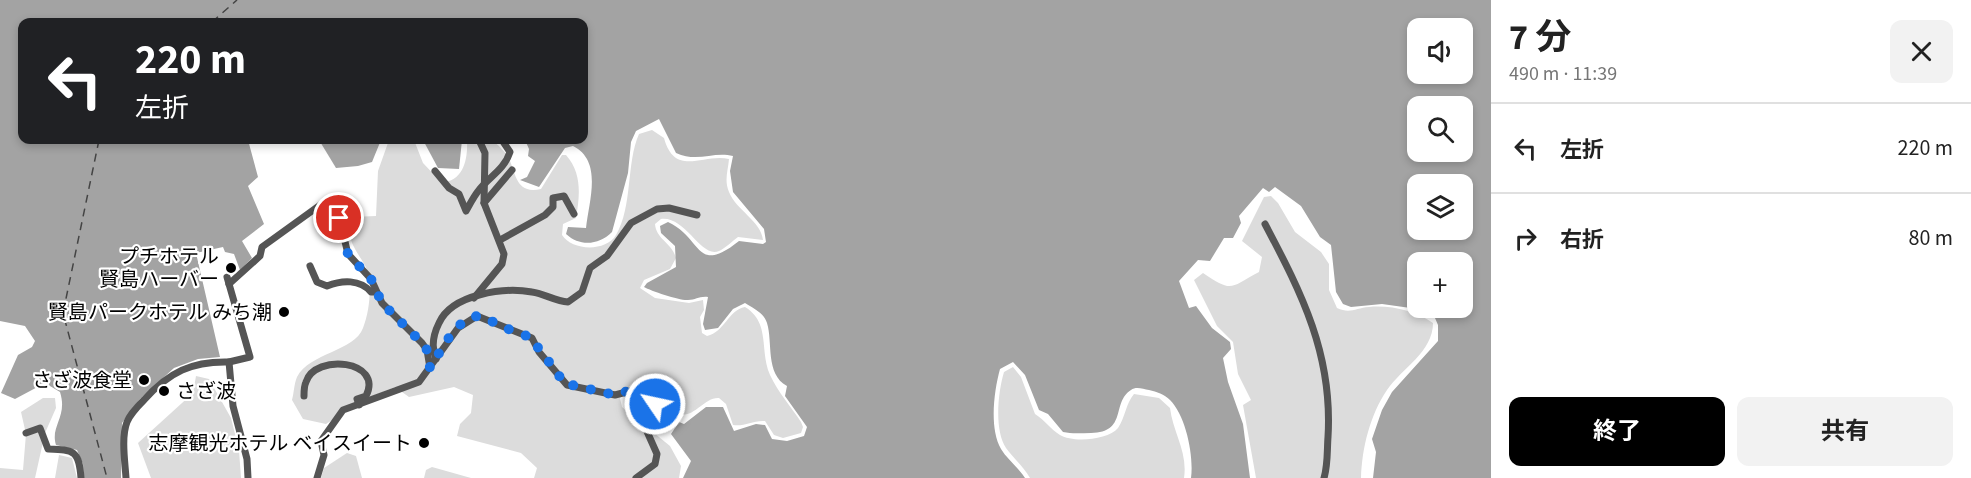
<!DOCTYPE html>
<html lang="ja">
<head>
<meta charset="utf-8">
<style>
	:root { --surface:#fff; --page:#f2f2f2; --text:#222; --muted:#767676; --line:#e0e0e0; --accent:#000 }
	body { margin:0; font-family:"Source Sans 3","Noto Sans JP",sans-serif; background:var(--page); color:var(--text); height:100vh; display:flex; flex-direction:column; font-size:22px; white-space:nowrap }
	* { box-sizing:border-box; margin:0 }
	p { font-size:20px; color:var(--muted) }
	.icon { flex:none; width:33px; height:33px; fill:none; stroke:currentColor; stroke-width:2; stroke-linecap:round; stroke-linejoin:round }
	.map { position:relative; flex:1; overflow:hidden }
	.sheet { display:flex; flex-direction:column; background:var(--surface); width:480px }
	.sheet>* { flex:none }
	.hud { position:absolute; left:18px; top:18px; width:570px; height:126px; border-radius:12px; box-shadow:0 3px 9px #0003; background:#202124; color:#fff; overflow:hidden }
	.tools { position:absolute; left:1407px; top:18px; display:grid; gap:12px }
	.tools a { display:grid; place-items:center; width:66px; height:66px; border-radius:12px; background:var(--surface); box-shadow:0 3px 9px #0003; font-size:30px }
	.pin { position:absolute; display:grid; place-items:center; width:51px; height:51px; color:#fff; margin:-26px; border:3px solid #fff; border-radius:50%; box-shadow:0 2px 6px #0007 }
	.me { position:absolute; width:66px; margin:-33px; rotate:304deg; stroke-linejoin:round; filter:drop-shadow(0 0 4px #0008) }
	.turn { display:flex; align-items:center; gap:21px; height:126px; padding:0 18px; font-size:27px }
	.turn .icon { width:78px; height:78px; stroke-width:2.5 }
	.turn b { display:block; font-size:42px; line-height:51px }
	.round { display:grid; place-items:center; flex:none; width:63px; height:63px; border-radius:12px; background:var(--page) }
	.summary { display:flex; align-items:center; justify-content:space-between; height:102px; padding:0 18px }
	h1 { font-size:36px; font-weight:700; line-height:45px }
	.action { display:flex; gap:12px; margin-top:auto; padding:12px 18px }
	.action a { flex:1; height:69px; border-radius:12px; background:var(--accent); color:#fff; font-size:24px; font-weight:700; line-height:69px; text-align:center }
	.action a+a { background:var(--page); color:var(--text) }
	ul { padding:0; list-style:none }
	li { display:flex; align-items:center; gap:18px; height:90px; padding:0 18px; border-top:2px solid var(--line) }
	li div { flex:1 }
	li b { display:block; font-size:22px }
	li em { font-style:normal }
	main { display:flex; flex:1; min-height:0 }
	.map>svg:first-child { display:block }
	.green { fill:#dcdcdc }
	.water { fill:#a3a3a3; fill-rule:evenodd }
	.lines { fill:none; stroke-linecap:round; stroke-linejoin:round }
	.ferry { stroke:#444; stroke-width:1.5; stroke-dasharray:8 6; stroke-linecap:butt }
	.street { stroke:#555; stroke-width:7 }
	.route { stroke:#1a73e8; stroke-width:10; stroke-dasharray:0 18 }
	.poi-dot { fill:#000; stroke:#fff; stroke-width:2 }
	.labels { text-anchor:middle; stroke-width:4.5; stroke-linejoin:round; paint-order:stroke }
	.poi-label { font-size:20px; fill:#000; stroke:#fff; text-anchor:end }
</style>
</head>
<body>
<main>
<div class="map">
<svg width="1491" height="478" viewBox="0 0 1491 478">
	<rect width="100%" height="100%" fill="#fff"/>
	<!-- green -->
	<g class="green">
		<path d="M652 130 664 138C675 178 703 153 729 159 728 171 724 180 729 192 736 210 761 221 763 240L738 237C732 241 726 248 719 251 701 259 686 216 661 219L655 224C656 239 672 243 676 258L670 269 644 280 640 288 655 298 689 303 703 300 704 310 700 317 702 333 707 336C725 332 728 310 745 307 771 323 759 350 770 375 778 392 791 407 801 422L803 427 801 433 783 438 774 435 765 421C753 420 744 427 733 425L726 404 719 398C705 397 697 415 681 415 666 407 638 380 620 398L622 407 670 446 681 466 679 478H534L537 468 521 453 457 436 460 424 471 413 473 395 454 387 409 397 395 387 365 399 326 424 303 419 292 400C294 393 294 384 297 377 309 353 355 351 363 328 369 313 371 293 369 277 367 259 341 243 352 217L376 216 378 171 389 140H414L423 163 441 182C464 182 468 158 467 140H492C498 145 505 151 509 159 516 172 515 195 541 189L562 155H566C582 173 580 195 576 218L563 224 562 235C572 251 606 252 616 235 633 206 626 163 639 134Z"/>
		<path d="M1271 196 1278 203 1295 232 1321 252 1329 264V290L1337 308C1350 314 1356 308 1369 307 1391 305 1416 311 1433 323 1433 352 1402 368 1387 390 1370 415 1362 448 1361 478H1256L1243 405 1251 400 1238 374 1233 342 1217 326 1194 280 1203 273C1233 293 1229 288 1259 272L1262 257 1242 241 1264 197Z"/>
		<path d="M1013 367 1021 377 1035 414C1045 420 1050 429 1060 435 1073 443 1108 440 1118 428 1125 418 1126 403 1134 394L1159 398 1170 408C1173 433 1188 452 1184 478H1030C1024 467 1014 459 1006 448 994 430 998 392 1004 372Z"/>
		<polygon points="196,376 209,379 231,418 239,450 241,478 151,478 138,443 193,393"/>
		<polygon points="43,398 55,398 56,408 45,433 35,478 0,478 0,468 23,470 26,434 21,412"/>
		<polygon points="347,453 356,456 362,478 321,478 324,468"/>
		<polygon points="59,455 72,458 77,478 45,478 55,478"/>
		<polygon points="432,467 471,478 424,478 426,470"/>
	</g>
	<!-- water -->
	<g class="water">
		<path d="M0 0H1491V478H1373L1376 452 1372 439 1382 410 1392 392 1438 341V325L1432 311 1382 304 1351 307 1343 304 1336 292 1331 245 1320 237 1301 206 1275 187 1269 192 1263 188 1239 216 1241 223 1233 238H1224L1210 261 1198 260 1179 281 1189 308 1196 306 1212 328 1230 342 1231 349 1223 358 1228 382 1243 424 1250 478H1191C1194 456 1186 416 1170 400 1164 394 1157 392 1149 390 1143 389 1136 386 1131 390 1111 403 1128 432 1091 433 1081 433 1072 434 1063 432L1048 414 1039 410 1025 375 1013 362 1000 369C994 391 989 428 1001 449 1007 459 1018 467 1025 478H683L691 461 671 434 679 422 684 424 706 407H723L734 431 756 424 765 425 772 439 787 441 804 436 807 427 785 396 787 386C765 374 773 342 767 323 764 313 753 308 745 303L733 309 718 328 705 330 703 324 708 297C699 296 696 300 688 300 681 301 651 291 644 287L647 283 676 267 675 246 661 233 660 226 668 222C703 238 695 276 739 241L763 244 766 242 764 229 733 192 730 171 733 156C713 151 698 163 676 153L659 119 636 131 631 142 628 173 612 232C599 245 580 247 566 234L568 227 586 228C589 201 603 161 573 146L565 148 539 187 520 180 527 177 535 161 528 156 529 149 525 140H584V22H22V140H248L258 177 248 186 264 224 242 241 252 258 240 270 234 254 225 252 223 247 196 253 220 357 198 359 174 368 140 399 122 423 121 478H84L83 464 77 450 56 445C50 426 68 417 60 392L45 383 15 399 1 393 18 355 32 347 35 341 25 326 0 321ZM1418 28H1462V74H1418ZM1418 106H1462V152H1418ZM1418 184H1462V230H1418ZM1418 262H1462V308H1418Z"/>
		<polygon points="319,140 381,140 372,162 358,166 336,168"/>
		<polygon points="423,140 462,140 459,169 438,168"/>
	</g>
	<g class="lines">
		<!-- ferry -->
		<g class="ferry">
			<polyline points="212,22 237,0"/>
			<polyline points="99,140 63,313 107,478"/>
		</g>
		<!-- street -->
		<g class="street">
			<path d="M435 171 449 188 459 194 466 211C470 204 474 196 479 190 490 176 504 170 510 152L502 140"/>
			<polyline points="484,203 512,170"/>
			<polyline points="340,205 339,217 348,254 371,279 382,303 422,343 427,350 430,368"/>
			<path d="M1265 224C1302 294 1333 355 1328 437 1327 450 1328 465 1324 478"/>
			<polyline points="500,240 545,215 553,207 553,198 564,196 574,214"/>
			<path d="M310 266 317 282 327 286C342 280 360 279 371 292H375"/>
			<polyline points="227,277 250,357 229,362"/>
			<polyline points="229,284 260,256 262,247 323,203"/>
			<polyline points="474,298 502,264 504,254 484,203 485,153 479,140"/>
			<path d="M436 359C431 347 433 335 439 323 452 294 504 287 532 292 545 294 555 301 568 302L582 292 590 268 607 256 631 223 657 209 669 208 697 215"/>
			<path d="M304 396C304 392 304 386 306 382 315 353 384 360 366 396L357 399 359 405"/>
			<path d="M26 433 40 428 48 449C74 450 79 450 81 478"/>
			<path d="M126 478C125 462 121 437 127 422 130 414 138 406 144 400 169 372 192 361 229 362L233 406 247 459 248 478"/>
			<polyline points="317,478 324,455 321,441 343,410 419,382 458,328 477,316 532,338 539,352 567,385 615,395 638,389 651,395 655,404 645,427 657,454 655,464 636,478"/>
		</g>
	</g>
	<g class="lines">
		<!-- route -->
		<path class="route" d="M339 218 348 254 371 279 382 303 422 343 427 350 430 368C442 350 457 314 483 316L500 326 532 338C541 355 555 366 563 383L615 395 638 388 651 395 655 404"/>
	</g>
	<!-- markers -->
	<g class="poi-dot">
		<circle cx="231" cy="268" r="6"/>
		<circle cx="284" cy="312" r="6"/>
		<circle cx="144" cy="380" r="6"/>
		<circle cx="164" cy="391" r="6"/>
		<circle cx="424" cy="443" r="6"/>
	</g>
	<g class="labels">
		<!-- poi labels -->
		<g class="poi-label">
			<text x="219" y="263">プチホテル<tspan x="219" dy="23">賢島ハーバー</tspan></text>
			<text x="272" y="319">賢島パークホテル みち潮</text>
			<text x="132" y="387">さざ波食堂</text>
			<text x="176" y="398" text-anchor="start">さざ波</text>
			<text x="412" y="450">志摩観光ホテル ベイスイート</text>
		</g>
	</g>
</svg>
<div class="tools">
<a><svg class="icon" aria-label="sound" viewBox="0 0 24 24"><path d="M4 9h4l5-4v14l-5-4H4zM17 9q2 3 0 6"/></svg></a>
<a><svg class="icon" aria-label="search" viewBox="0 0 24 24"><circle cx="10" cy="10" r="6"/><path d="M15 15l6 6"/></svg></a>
<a><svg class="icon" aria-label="layers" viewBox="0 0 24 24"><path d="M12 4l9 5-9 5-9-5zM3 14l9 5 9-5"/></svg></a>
<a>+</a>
</div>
<div class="pin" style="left:339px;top:218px;background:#d93025"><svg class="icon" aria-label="arrive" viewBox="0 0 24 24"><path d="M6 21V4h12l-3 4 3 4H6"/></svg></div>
<svg class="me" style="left:655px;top:404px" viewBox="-20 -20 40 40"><circle r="17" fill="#1a73e8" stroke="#fff" stroke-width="3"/><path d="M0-11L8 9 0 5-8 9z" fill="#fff"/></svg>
<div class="hud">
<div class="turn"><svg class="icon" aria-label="left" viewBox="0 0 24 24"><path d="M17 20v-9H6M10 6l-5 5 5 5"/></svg><div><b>220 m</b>左折</div></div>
</div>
</div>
<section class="sheet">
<div class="summary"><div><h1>7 分</h1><p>490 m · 11:39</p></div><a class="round"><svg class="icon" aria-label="close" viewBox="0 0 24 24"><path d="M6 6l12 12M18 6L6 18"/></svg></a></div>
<ul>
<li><svg class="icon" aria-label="left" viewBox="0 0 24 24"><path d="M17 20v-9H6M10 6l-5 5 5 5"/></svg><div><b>左折</b></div><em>220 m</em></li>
<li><svg class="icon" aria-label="right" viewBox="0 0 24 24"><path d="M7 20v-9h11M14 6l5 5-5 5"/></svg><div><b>右折</b></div><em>80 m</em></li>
</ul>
<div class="action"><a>終了</a><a>共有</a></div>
</section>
</main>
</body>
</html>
